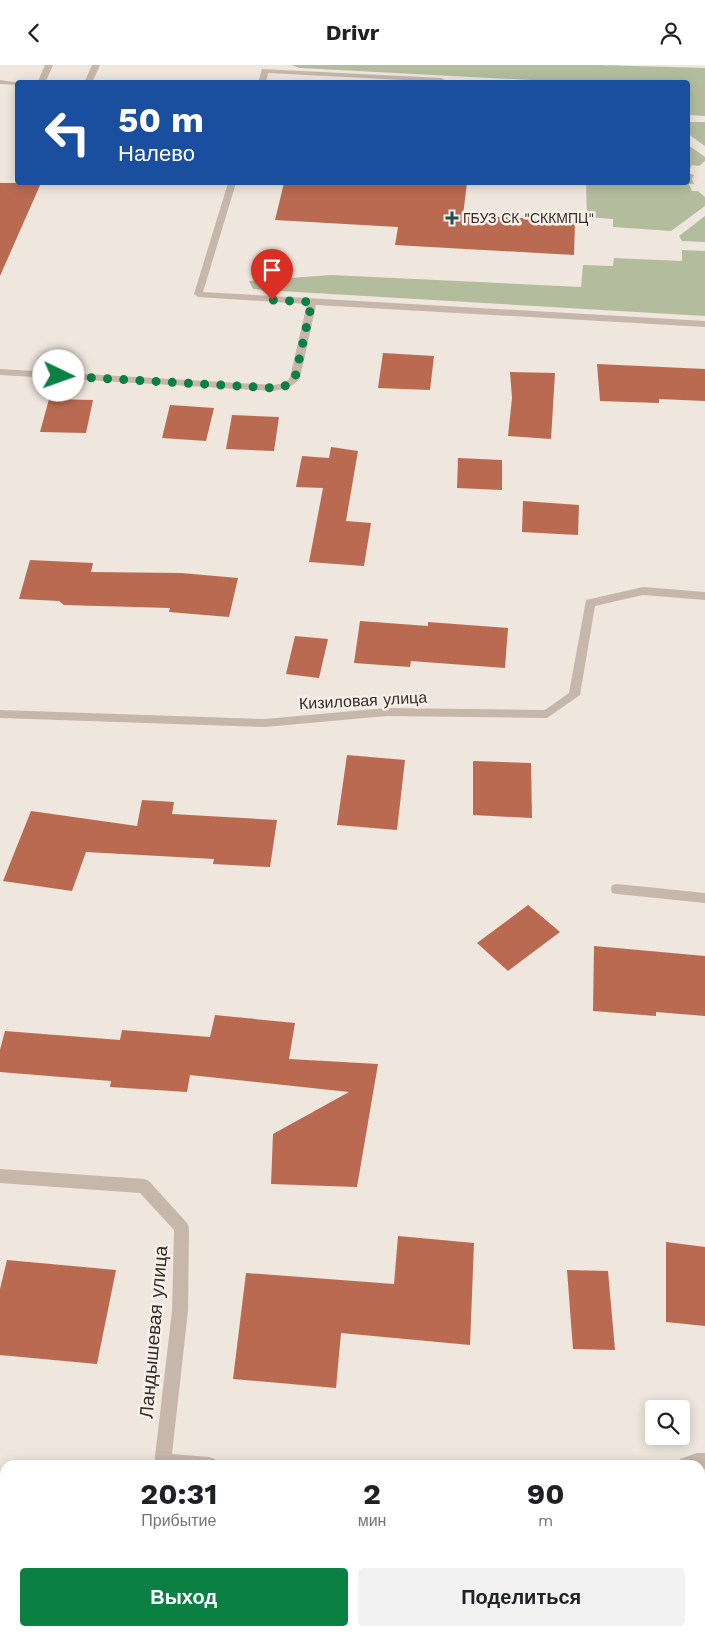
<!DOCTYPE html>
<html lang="ru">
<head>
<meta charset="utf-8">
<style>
	:root { --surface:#fff; --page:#f2f2f2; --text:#202124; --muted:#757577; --accent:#0b8043 }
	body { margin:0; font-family:"Work Sans",sans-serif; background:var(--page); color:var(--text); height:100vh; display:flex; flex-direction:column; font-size:19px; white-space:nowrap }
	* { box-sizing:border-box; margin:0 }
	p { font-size:16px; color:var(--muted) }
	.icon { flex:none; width:28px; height:28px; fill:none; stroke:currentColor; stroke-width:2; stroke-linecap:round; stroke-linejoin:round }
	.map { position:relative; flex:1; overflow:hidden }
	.sheet { position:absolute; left:0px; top:1395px; width:705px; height:176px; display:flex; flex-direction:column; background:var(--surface); border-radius:15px 15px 0 0; box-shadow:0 2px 12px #0003 }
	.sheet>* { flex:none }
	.guide { position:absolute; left:15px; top:15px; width:675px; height:105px; border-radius:5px; box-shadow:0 2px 12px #0003; background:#1a4fa0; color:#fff; overflow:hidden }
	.controls { position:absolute; left:645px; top:1335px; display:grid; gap:10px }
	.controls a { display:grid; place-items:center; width:45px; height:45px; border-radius:5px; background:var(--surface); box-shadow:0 2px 12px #0003; font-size:25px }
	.pin { position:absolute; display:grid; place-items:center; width:42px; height:42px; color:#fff; margin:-51px -21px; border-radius:50% 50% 50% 0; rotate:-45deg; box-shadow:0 0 5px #0007 }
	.pin .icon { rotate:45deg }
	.me { position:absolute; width:55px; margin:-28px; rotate:93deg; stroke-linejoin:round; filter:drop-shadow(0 0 4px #0008) }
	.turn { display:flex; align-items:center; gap:18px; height:105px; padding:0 20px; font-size:22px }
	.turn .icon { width:65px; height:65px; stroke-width:2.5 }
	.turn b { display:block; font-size:35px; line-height:42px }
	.eta { display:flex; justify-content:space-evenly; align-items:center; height:85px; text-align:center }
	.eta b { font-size:30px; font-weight:700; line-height:35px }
	.action { display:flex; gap:10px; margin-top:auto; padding:10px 20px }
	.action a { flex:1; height:58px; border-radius:5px; background:var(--accent); color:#fff; font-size:20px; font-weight:700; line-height:58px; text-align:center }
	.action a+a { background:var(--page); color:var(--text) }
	header { display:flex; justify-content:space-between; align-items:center; height:65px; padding:0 20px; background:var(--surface); font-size:22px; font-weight:700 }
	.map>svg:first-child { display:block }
	.green { fill:#b3bd9e }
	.building { fill:#b96a51 }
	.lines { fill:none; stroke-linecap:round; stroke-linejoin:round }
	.minor { fill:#c6b7aa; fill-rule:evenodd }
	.route { stroke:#0b8043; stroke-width:9; stroke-dasharray:0 16.2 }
	.poi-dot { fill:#224e51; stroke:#f7f0e8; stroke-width:2 }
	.labels { text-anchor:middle; stroke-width:5; stroke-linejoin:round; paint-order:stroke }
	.far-poi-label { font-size:14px; fill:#342c29; stroke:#f7f0e8; text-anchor:start }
	.street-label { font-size:16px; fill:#342c29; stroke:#f7f0e8 }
	.near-street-label { font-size:19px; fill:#342c29; stroke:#f7f0e8 }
</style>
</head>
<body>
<header><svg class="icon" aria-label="back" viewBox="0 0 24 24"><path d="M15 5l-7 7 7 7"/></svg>Drivr<svg class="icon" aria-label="person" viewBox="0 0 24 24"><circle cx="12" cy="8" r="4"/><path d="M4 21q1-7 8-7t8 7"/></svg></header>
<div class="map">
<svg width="705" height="1571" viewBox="0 0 705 1571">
	<rect width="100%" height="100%" fill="#efe6dd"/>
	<!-- green -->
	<g class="green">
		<polygon points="291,0 597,0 705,3 705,51 688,50 688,18 589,18 300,3"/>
		<polygon points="688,57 705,57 705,81 688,69"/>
		<polygon points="688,80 705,92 705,96 699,101 692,100 688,107"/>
		<polygon points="688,108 694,110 692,114 694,119 689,119 692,126 698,126 705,132 705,141 671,166 613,162 613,154 587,152 586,118 688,118"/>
		<polygon points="705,151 705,177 682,176 679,171"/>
		<polygon points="682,185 705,186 705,251 263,225 253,224 249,216 331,210 581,222 583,200 613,201 614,193 682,196"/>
	</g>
	<!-- building -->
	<g class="building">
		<polygon points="0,118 41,118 0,211"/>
		<polygon points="284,118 467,118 463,150 575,156 574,190 395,180 398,162 275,155"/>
		<polygon points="383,288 434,291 430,325 378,323"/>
		<polygon points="597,299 705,304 705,336 659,334 659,338 600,336"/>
		<polygon points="510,307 555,308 551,374 508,371 512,333"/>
		<polygon points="49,334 93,335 86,368 40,367"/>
		<polygon points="170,340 214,343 206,376 162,373"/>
		<polygon points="232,350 279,352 274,386 226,384"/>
		<polygon points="331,382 358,386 346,456 371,458 364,501 309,497 323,423 296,422 302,391 329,393"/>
		<polygon points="458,393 502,395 502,425 457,423"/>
		<polygon points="523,436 579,440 578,470 522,467"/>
		<polygon points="30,495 93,498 91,507 181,508 238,513 229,552 169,547 170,543 64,540 59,536 19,534"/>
		<polygon points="360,556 428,561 428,557 508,563 505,603 411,596 410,602 354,598"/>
		<polygon points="295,571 328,574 319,613 286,609"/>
		<polygon points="347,690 405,695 397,765 337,760"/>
		<polygon points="473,696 531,698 532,753 473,750"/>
		<polygon points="142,735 174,737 172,749 277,755 270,802 213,799 214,794 86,787 72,826 3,816 31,746 137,761"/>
		<polygon points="528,840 560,867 508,906 477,878"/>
		<polygon points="594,881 705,891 705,951 656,947 656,951 593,946"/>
		<polygon points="215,950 295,958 289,994 378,999 357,1122 271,1119 273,1069 349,1027 190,1010 187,1027 110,1022 111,1016 0,1007 0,985 5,966 120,975 122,965 210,972"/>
		<polygon points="398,1171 474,1178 470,1280 341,1268 336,1323 233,1314 246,1208 394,1219"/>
		<polygon points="666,1177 705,1182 705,1261 666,1257"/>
		<polygon points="7,1195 116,1205 97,1299 0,1290 0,1224"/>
		<polygon points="567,1205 608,1206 615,1285 573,1284"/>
	</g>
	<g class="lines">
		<!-- minor -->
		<g class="minor">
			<polygon points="45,0 53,0 45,18 37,18"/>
			<polygon points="92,0 100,0 92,18 84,18"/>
			<polygon points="262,4 441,13 445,15 441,17 268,8 266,18 258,18"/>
			<polygon points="0,15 21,18 18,18 18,20 0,19"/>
			<path d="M228 118H236L203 227 705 256V262L316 240 300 313C292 323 286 323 274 326L0 310V304L274 320 286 318 290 312 307 239 198 232 194 229Z"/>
			<polygon points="643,522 705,527 705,535 643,530 595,541 580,630 547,653 387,651 265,662 0,653 0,645 265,654 387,643 545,645 569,628 586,535"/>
			<polygon points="617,819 705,828 705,838 617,829 612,828 611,824 612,820"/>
			<polygon points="0,1104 144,1114 149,1116 187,1158 189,1163 188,1246 172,1389 209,1392 215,1394 217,1400 154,1400 172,1246 174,1165 140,1128 0,1118"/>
			<polygon points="697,1388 705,1388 705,1404 700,1404 700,1400 678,1400 680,1394"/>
			<rect x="700" y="1467" width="5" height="16"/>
			<polygon points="124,1566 142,1566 141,1571 123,1571"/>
		</g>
	</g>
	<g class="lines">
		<!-- route -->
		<polyline class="route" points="59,311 274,323 289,320 295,313 312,237 272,235"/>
	</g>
	<!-- markers -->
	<path class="poi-dot" d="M449.5 145.5h5v5h5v5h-5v5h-5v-5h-5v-5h5z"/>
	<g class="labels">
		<!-- far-poi labels -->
		<g class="far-poi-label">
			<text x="463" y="158">ГБУЗ СК "СККМПЦ"</text>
		</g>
		<!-- street labels -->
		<g class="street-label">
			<text transform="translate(363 635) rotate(-3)" y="6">Кизиловая улица</text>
		</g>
		<!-- near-street labels -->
		<g class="near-street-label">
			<text transform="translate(153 1267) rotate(-85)" y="7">Ландышевая улица</text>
		</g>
	</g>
</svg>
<div class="controls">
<a><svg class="icon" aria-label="search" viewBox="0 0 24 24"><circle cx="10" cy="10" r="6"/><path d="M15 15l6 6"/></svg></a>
</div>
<div class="pin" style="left:272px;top:235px;background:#d93025"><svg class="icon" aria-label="arrive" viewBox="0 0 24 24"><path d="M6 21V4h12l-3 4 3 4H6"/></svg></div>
<svg class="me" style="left:59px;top:311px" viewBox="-20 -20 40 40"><circle r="19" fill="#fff"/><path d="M0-13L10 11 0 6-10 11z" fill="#0b8043"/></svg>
<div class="guide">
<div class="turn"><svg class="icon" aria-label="left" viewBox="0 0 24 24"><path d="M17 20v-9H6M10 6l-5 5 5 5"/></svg><div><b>50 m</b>Налево</div></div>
</div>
<section class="sheet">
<div class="eta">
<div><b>20:31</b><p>Прибытие</p></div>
<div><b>2</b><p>мин</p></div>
<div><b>90</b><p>m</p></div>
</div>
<div class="action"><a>Выход</a><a>Поделиться</a></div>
</section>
</div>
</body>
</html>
